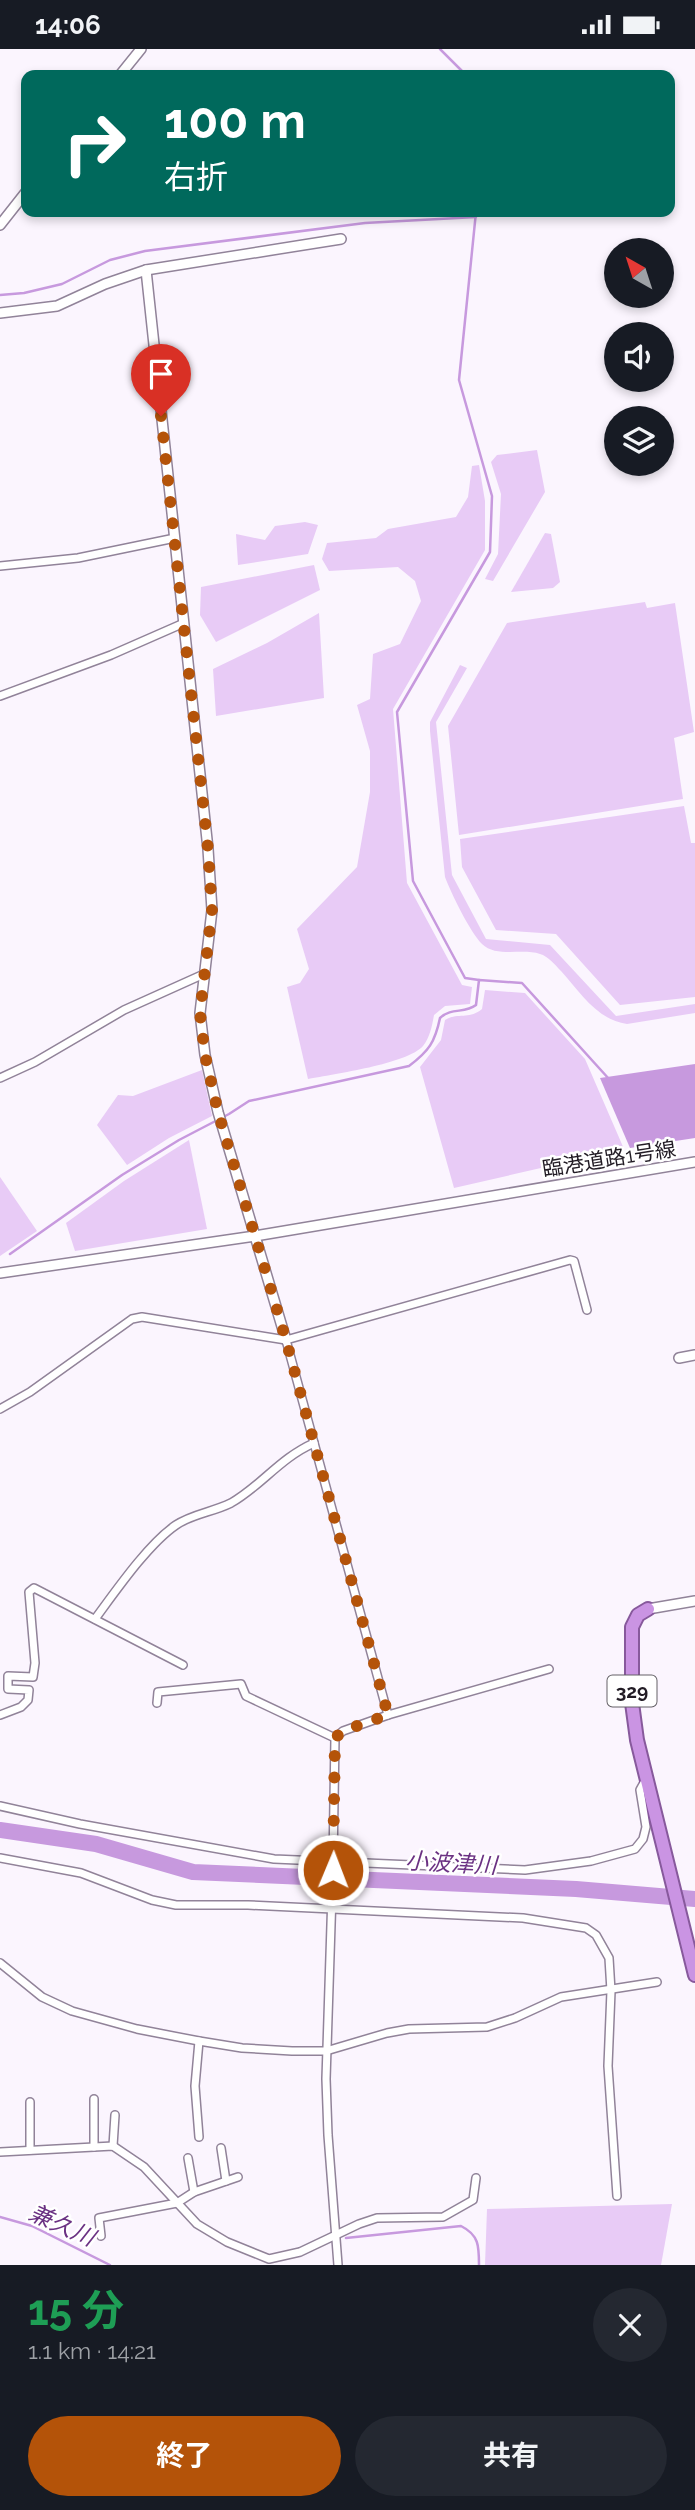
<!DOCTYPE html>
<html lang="ja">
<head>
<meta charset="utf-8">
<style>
	:root { --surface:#171b24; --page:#242831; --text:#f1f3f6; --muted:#9ea1a6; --accent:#b45309 }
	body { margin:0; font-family:Raleway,"Noto Sans JP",sans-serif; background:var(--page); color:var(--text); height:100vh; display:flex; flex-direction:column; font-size:26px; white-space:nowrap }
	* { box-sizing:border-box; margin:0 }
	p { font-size:23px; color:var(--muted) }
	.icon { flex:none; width:38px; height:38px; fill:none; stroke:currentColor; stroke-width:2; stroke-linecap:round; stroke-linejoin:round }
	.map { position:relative; height:2216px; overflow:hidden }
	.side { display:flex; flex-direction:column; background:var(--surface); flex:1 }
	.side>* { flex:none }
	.hud { position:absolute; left:21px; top:21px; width:654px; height:147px; border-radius:14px; box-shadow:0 4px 10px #0003; background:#00695c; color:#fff; overflow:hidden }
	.needle { width:46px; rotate:321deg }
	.tools { position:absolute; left:604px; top:189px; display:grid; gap:14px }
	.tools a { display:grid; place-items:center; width:70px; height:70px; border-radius:50%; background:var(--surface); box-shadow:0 4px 10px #0003; font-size:35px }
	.pin { position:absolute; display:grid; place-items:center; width:60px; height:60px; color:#fff; margin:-72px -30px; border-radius:50% 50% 50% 0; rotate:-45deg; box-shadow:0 0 7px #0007 }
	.pin .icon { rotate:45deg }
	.me { position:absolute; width:77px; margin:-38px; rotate:1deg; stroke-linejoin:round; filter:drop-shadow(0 0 5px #0008) }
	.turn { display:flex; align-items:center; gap:24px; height:147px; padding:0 28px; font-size:32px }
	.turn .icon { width:91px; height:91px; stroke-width:2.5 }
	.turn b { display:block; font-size:49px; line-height:60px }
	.round { display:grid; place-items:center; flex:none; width:74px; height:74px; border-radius:37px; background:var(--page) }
	.overview { display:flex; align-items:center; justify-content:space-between; height:119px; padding:0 28px }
	h1 { font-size:42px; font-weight:700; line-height:52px; color:#1e9e55 }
	.action { display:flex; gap:14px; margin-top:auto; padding:14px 28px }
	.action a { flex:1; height:80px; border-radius:42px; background:var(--accent); color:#fff; font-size:28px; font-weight:700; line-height:80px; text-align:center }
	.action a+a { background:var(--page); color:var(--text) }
	.status { display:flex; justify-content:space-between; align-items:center; height:49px; padding:0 35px; background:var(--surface); direction:ltr }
	.status svg { height:19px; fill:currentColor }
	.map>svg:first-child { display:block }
	.green { fill:#e8cbf6 }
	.water { fill:#c799de }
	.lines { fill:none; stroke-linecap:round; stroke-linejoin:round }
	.stream { stroke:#c799de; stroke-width:2.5 }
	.river { stroke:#c799de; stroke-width:16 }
	.minor-casing { stroke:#918399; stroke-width:10 }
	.tertiary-casing { stroke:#918399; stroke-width:12 }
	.trunk-casing { stroke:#87599c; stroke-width:16 }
	.minor { stroke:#fff; stroke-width:7 }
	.tertiary { stroke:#fff; stroke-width:9 }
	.trunk { stroke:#ca94e3; stroke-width:12 }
	.route { stroke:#b45309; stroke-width:12; stroke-dasharray:0 21.6 }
	.labels { text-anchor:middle; stroke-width:5; stroke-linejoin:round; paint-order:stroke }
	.shield { fill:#fff; stroke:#646066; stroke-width:2 }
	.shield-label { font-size:19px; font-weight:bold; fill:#221c25 }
	.street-label { font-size:21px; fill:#221c25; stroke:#fff }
	.water-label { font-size:23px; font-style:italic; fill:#6b3283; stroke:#fff }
</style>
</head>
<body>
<div class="status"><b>14:06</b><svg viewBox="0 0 49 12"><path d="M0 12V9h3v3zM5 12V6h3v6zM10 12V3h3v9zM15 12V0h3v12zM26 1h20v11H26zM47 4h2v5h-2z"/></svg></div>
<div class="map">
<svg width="695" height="2216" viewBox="0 0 695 2216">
	<rect width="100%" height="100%" fill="#fbf5fe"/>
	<!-- green -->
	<g class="green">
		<polygon points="537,401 545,443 493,532 485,530 498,505 501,445 491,413 497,406"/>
		<path d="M479 416 485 452V501L393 660 407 834 462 936 472 938 470 955 445 957 434 966C432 977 430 988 423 997 407 1015 334 1025 308 1030L287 938 300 934 309 920 297 880 357 818 370 743V702L357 656 370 650 373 605 400 595 421 552 415 532 398 518 329 522 322 510 327 494 376 489 388 480 456 468 468 448 472 417Z"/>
		<polygon points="305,473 318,476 308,505 238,516 236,485 265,491 275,477"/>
		<polygon points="545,484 551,485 560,533 553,539 511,543"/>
		<polygon points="314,516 320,541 216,593 200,566 201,538"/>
		<polygon points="645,553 647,559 675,554 694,683 674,689 683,750 459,786 448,677 507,574"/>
		<polygon points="319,564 324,649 216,667 213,620 267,594"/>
		<path d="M460 616 467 619 436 673 452 826 486 890 550 896 616 967 695 955V964L627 975C597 971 580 943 561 922 555 916 548 907 540 905 523 899 496 909 482 895 470 883 451 844 445 828L430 682V673Z"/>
		<polygon points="684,757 691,794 695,794 695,948 620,956 556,885 496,881 462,818 460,790"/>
		<path d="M485 941 525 944 585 1010 624 1100 454 1139 420 1018 441 991 445 971C458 963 469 971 482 960Z"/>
		<polygon points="202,1021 212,1067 169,1089 127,1116 97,1076 118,1046 133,1047"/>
		<polygon points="189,1091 207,1180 75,1202 66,1174 124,1132"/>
		<polygon points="0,1128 37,1182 0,1207"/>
		<polygon points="672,2155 661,2216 485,2216 487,2160"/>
	</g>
	<!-- water -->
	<polygon class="water" points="695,1015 695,1089 630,1099 600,1029"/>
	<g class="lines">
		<!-- stream -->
		<g class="stream">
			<polyline points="440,0 466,26"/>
			<polyline points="476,163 459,331 492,447 490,503 397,663 413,832 465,929 479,931"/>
			<polyline points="0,246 24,244 62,235 110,211 145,202 365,174 476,168"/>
			<path d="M10 1205 122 1126 179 1091 229 1065 249 1052 409 1017C429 1002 435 993 440 969 452 958 464 965 476 956L479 931 522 934 609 1030"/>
			<polyline points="0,2168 32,2177 110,2216"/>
			<path d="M346 2189 461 2177C479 2186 479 2197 479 2216"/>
		</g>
		<!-- river -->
		<polyline class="river" points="0,1781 96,1795 193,1823 576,1840 695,1850"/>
		<defs>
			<g id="minor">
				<polyline points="0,517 78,509 175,489"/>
				<polyline points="0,647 111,606 184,574"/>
				<polyline points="0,1029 35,1013 124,961 204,925"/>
				<polyline points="286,1291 388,1666"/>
				<polyline points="0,1360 30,1343 132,1270 142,1268 286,1291 570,1211 574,1212 587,1261"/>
				<path d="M95 1570C115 1543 148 1495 176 1476 192 1465 213 1463 231 1454 261 1437 280 1409 314 1394"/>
				<polyline points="157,1654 158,1643 241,1635 246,1647 335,1689"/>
				<polyline points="0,1666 21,1658 28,1651 29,1641 8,1640 8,1627 33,1628 35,1614 29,1543 34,1539 183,1616"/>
				<polyline points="0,1757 80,1775 274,1810 525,1821 591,1812 635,1800 643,1790 646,1778 640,1741 646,1730"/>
				<polyline points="0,1809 81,1824 152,1851 176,1856 248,1856 523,1869 586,1879 596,1886 609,1909 611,1942 608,2017 617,2147"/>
				<polyline points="0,1914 42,1948 72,1962 137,1980 199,1992 242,1999 292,2002 326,2002 387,1984 409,1980 487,1978 515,1969 561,1948 657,1933"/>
				<polyline points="30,2053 30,2101"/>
				<polyline points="199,2088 195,2037 199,1992"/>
				<polyline points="113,2097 115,2066"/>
				<polyline points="94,2098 94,2050"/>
				<polyline points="221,2099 226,2132"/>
				<polyline points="0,2103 113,2097 144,2118 197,2175 227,2193 269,2210 300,2203 359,2175 377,2169 443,2168 473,2151 476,2129"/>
				<polyline points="188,2109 194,2143"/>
				<polyline points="101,2187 99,2169 177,2154 194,2143 238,2128"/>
				<polyline points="338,2216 328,2086 326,2030 333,1814 335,1689 343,1682 388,1666 549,1620"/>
			</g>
			<g id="tertiary">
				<polyline points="120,26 141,0"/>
				<polyline points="0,176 26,143"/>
				<polyline points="146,221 208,800 212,861 200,964 205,1006 218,1063 286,1291"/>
				<polyline points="0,264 57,257 105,235 146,221 341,190"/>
				<polyline points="0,1224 255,1187 695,1113"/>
				<polyline points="679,1309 695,1306"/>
				<polyline points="648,1560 695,1552"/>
			</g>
			<polyline id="trunk" points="648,1560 638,1566 632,1578 632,1654 637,1691 695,1926"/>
		</defs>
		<!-- minor casing -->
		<use href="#minor" class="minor-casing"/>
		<!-- tertiary casing -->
		<use href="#tertiary" class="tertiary-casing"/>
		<!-- trunk casing -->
		<use href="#trunk" class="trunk-casing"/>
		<!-- minor -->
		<use href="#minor" class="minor"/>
		<!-- tertiary -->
		<use href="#tertiary" class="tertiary"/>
		<!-- trunk -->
		<use href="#trunk" class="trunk"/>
	</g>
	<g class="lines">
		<!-- route -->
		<polyline class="route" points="161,367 208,800 212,861 200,964 205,1006 218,1063 286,1291 388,1666 343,1682 335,1689 333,1821"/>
	</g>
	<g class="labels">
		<!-- shield labels -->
		<rect class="shield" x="607.5" y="1626.5" width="49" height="31" rx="5"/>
		<g class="shield-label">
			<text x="632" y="1649">329</text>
		</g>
		<!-- street labels -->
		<g class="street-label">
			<text transform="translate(609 1110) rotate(-9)" y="7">臨港道路1号線</text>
		</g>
		<!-- water labels -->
		<g class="water-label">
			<text transform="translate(451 1814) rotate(3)" y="8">小波津川</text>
			<text transform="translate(62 2176) rotate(24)" y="8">兼久川</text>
		</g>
	</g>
</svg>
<div class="tools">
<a><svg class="needle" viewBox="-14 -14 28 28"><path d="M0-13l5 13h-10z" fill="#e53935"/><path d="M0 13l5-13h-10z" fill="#9ea1a6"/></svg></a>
<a><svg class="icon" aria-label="sound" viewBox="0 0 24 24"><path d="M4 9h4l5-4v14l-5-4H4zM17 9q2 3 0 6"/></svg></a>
<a><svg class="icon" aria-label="layers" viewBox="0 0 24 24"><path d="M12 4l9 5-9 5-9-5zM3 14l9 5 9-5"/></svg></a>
</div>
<div class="pin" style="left:161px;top:367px;background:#d93025"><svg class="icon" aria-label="arrive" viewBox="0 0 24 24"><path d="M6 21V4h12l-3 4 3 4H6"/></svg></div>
<svg class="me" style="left:333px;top:1821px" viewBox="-20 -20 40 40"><circle r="17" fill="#b45309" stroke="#fff" stroke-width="3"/><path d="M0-11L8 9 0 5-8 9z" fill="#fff"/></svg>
<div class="hud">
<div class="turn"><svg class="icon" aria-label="right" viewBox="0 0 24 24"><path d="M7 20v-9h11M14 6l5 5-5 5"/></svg><div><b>100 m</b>右折</div></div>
</div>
</div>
<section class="side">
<div class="overview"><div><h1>15 分</h1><p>1.1 km · 14:21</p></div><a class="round"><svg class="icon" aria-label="close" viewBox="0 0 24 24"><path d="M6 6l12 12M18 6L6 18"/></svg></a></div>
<div class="action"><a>終了</a><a>共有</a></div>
</section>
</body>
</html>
